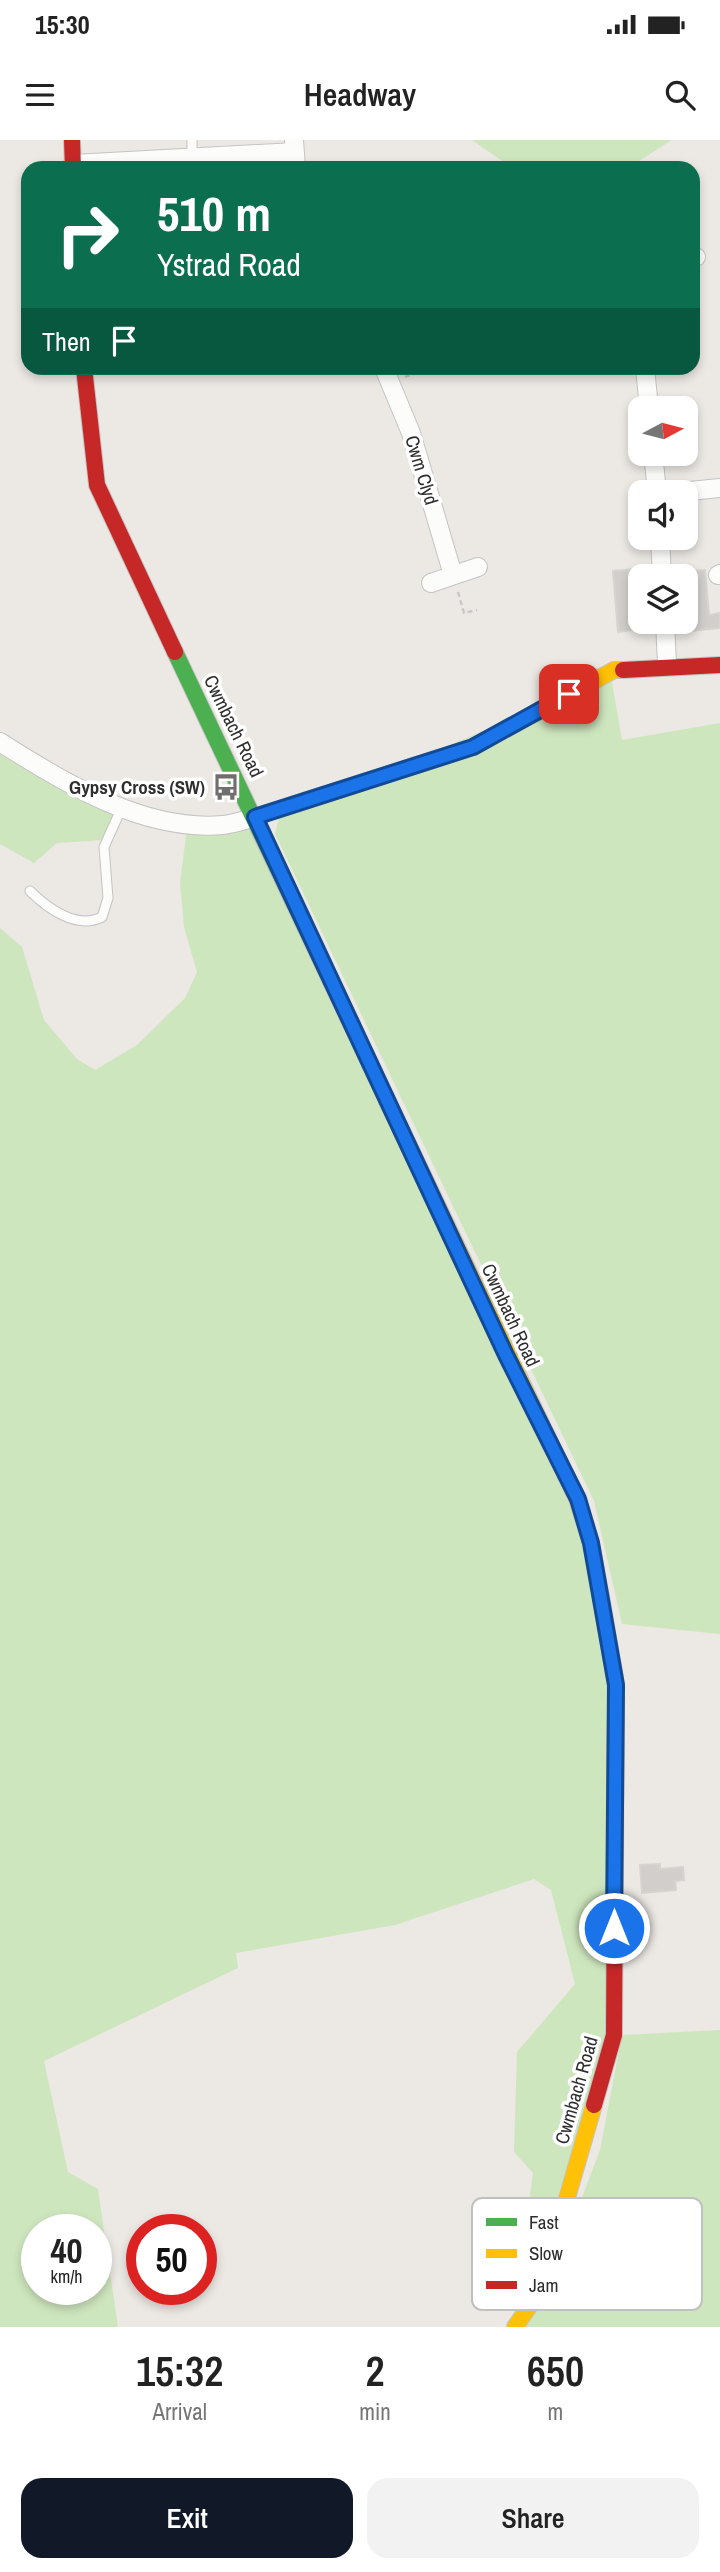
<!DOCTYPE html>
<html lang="en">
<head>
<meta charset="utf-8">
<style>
	:root { --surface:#fff; --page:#f2f2f2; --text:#222; --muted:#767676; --accent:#111827 }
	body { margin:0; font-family:"Archivo Narrow",sans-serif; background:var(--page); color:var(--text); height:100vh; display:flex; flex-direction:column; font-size:26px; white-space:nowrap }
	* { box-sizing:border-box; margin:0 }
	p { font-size:23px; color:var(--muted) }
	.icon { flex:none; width:38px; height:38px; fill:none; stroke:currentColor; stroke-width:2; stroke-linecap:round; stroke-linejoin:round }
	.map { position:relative; height:2187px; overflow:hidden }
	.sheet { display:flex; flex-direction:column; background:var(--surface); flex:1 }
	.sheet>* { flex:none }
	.banner { position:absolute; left:21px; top:21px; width:679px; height:214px; border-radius:21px; box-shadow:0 4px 10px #0003; background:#0b6e4f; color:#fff; overflow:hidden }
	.needle { width:46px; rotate:83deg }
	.fabs { position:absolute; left:628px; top:256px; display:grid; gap:14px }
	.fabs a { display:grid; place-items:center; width:70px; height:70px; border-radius:14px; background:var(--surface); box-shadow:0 4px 10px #0003; font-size:35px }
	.speed { position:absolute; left:21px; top:2074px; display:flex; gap:14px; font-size:35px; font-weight:700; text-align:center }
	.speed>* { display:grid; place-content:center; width:91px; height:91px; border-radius:50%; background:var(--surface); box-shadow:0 4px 10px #0003; line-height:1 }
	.speed small { font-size:18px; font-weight:400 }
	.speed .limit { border:10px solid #d22; background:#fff; color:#111 }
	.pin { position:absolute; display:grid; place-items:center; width:60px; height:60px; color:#fff; margin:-30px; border-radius:14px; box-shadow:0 4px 10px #0006 }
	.me { position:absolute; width:77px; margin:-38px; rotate:0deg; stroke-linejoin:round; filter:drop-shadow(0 0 5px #0008) }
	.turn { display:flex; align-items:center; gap:24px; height:147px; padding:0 21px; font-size:32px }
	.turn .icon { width:91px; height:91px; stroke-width:2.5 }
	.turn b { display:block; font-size:49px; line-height:60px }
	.then { display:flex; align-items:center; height:66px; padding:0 21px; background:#0003; gap:14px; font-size:26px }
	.eta { display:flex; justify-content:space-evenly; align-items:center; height:119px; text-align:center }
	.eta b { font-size:42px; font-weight:600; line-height:49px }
	.primary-button { display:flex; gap:14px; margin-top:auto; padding:14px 21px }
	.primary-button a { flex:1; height:80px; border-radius:21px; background:var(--accent); color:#fff; font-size:28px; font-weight:600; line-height:80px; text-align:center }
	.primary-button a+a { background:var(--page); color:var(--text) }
	.status { display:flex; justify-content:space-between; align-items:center; height:49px; padding:0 35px; background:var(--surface); direction:ltr }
	.status svg { height:19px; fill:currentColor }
	header { display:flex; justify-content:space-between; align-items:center; height:91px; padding:0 21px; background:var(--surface); font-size:32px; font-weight:600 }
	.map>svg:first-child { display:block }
	.green { fill:#cee6be; fill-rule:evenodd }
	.building { fill:#d1cecb; stroke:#d7d4d0; stroke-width:2 }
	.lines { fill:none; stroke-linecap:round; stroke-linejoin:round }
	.lane-casing { stroke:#c5c4c5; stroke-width:11 }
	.street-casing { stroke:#c5c4c5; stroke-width:20 }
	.fast-casing { stroke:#c5c4c5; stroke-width:18 }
	.slow-casing { stroke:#c5c4c5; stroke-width:18 }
	.jam-casing { stroke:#c5c4c5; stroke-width:18 }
	.path { stroke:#c9c9c8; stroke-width:2.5; stroke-dasharray:5 3.5; stroke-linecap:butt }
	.lane { stroke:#fcfcfb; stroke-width:9 }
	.street { stroke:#fcfcfb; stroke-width:18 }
	.fast { stroke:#4caf50; stroke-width:16 }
	.slow { stroke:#ffc107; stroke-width:16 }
	.jam { stroke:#c62828; stroke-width:16 }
	.route-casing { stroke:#114b97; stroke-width:18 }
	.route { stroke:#1a73e8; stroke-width:12 }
	.labels { text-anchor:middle; stroke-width:7; stroke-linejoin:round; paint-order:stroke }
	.street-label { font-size:19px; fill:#2e2e2e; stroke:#fff }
	.poi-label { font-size:19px; font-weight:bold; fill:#2e2e2e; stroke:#fff; text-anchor:end }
	.key { fill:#fff; stroke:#c0c0c0; stroke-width:2 }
	.key-label { font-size:19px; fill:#2e2e2e }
</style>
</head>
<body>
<div class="status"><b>15:30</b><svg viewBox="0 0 49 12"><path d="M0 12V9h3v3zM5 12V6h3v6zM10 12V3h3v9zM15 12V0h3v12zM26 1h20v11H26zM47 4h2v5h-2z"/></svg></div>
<header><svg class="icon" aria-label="menu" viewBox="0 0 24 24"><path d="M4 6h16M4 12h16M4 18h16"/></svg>Headway<svg class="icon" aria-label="search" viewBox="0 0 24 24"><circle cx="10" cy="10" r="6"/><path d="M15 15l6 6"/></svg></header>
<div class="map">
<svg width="720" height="2187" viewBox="0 0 720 2187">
	<rect width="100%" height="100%" fill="#ece8e4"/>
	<!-- green -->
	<g class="green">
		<polygon points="472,0 672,0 628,28 512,28"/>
		<polygon points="611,537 622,600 720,583 720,1494 622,1484 594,1361 275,694 279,677"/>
		<polygon points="0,610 116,669 104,700 57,703 34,723 0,704"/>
		<path d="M247 685 569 1363 582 1402 609 1544 607 1899 534 2132 515 2157 533 2033 514 2012 517 1912 575 1844 551 1750 534 1739 395 1785 236 1813 238 1828 44 1921 68 2032 98 2049 118 2187H0V788L22 807 44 880 77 919 95 930 137 905 185 858 197 832 184 787 180 743 187 688ZM37 2090H96V2149H37Z"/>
		<polygon points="720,1890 720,2187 526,2187 541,2165 600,2010 622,1895"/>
	</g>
	<!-- building -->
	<g class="building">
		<polygon points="636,429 642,489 618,492 613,431"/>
		<polygon points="705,430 709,475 720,473 720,488 691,491 686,431"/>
		<polygon points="660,1724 660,1729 683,1727 684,1740 675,1741 676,1750 642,1753 640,1725"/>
	</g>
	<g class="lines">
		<defs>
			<g id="lane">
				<polyline points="187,28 192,19 192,0"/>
				<path d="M30 751C47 768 77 790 102 777L108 758 104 707 122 667"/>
			</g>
			<g id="street">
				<polyline points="294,0 296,28"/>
				<polyline points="73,24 294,12"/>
				<polyline points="693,117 696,117"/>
				<polyline points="384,228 411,293 453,435"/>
				<polyline points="645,228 649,268"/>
				<polyline points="653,313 657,352"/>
				<polyline points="680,352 720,348"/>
				<polyline points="660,397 662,436"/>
				<polyline points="718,435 720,434"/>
				<polyline points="431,443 478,427"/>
				<polyline points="665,481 667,525"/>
				<path d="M0 602C64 643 144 692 223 685 234 684 245 680 255 677"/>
			</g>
			<polyline id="fast" points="175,512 370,924"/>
			<g id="slow">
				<polyline points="255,677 473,607 614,530 623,530"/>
				<polyline points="370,924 577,1359 591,1403 602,1463"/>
				<polyline points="515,2187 540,2151 594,1965"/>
			</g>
			<g id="jam">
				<polyline points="72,0 73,28"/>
				<polyline points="84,228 97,345 175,512"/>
				<polyline points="623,530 720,525"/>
				<polyline points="594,1965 614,1895 616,1545 602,1463"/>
			</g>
		</defs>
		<!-- lane casing -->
		<use href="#lane" class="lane-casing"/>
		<!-- street casing -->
		<use href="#street" class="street-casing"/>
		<!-- fast casing -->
		<use href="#fast" class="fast-casing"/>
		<!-- slow casing -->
		<use href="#slow" class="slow-casing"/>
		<!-- jam casing -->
		<use href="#jam" class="jam-casing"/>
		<!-- path -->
		<g class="path">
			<polyline points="405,237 431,228"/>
			<polyline points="458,452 464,473 477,470"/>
		</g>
		<!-- lane -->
		<use href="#lane" class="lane"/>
		<!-- street -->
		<use href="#street" class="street"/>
		<!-- fast -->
		<use href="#fast" class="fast"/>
		<!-- slow -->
		<use href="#slow" class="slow"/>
		<!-- jam -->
		<use href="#jam" class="jam"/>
	</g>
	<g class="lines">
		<defs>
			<polyline id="route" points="569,554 473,607 255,677 506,1215 578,1359 591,1403 616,1545 614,1788"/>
		</defs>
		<!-- route casing -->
		<use href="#route" class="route-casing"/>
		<!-- route -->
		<use href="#route" class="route"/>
	</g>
	<!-- icons -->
	<defs>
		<symbol id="bus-bare" viewBox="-9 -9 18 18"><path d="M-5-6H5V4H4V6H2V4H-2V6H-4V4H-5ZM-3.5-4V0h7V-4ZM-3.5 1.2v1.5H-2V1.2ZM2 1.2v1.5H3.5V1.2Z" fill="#706f6e" stroke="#fff" stroke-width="2.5" paint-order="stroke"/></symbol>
	</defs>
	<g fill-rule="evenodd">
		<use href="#bus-bare" x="207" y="628" width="38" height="38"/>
	</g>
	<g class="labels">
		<!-- street labels -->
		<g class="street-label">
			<text transform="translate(422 330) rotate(73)" y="7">Cwm Clyd</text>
			<text transform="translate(234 586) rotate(64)" y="7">Cwmbach Road</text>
			<text transform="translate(511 1175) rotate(65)" y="7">Cwmbach Road</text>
			<text transform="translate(576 1950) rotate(-74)" y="7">Cwmbach Road</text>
		</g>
		<!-- poi labels -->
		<g class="poi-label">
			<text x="205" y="654">Gypsy Cross (SW)</text>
		</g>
	</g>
	<!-- legend -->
	<rect x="472" y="2058" width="230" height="112" rx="10" class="key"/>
	<rect x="486" y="2078" width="31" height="8" fill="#4caf50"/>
	<rect x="486" y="2109" width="31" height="9" fill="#ffc107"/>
	<rect x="486" y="2141" width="31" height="8" fill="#c62828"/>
	<g class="key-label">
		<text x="529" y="2089">Fast</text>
		<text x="529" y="2120">Slow</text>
		<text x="529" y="2152">Jam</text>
	</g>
</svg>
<div class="fabs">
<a><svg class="needle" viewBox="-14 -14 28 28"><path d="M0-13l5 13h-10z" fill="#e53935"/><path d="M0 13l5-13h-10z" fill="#767676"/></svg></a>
<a><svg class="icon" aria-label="sound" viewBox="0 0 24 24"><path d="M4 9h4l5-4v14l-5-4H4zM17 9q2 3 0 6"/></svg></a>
<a><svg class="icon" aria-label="layers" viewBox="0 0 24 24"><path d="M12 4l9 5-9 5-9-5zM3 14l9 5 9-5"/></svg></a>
</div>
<div class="speed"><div>40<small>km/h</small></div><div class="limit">50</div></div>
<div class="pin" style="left:569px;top:554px;background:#d93025"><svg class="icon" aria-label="arrive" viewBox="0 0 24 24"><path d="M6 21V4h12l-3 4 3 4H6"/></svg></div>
<svg class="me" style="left:614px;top:1788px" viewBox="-20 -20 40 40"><circle r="17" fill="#1a73e8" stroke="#fff" stroke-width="3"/><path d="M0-11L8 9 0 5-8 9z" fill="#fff"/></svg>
<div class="banner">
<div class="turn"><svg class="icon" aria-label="right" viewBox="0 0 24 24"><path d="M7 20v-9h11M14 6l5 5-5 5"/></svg><div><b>510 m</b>Ystrad Road</div></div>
<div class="then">Then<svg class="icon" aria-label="arrive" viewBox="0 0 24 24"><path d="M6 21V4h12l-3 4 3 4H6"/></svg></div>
</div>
</div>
<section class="sheet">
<div class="eta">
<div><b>15:32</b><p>Arrival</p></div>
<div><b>2</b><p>min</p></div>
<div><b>650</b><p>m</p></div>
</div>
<div class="primary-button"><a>Exit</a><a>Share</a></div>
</section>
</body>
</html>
